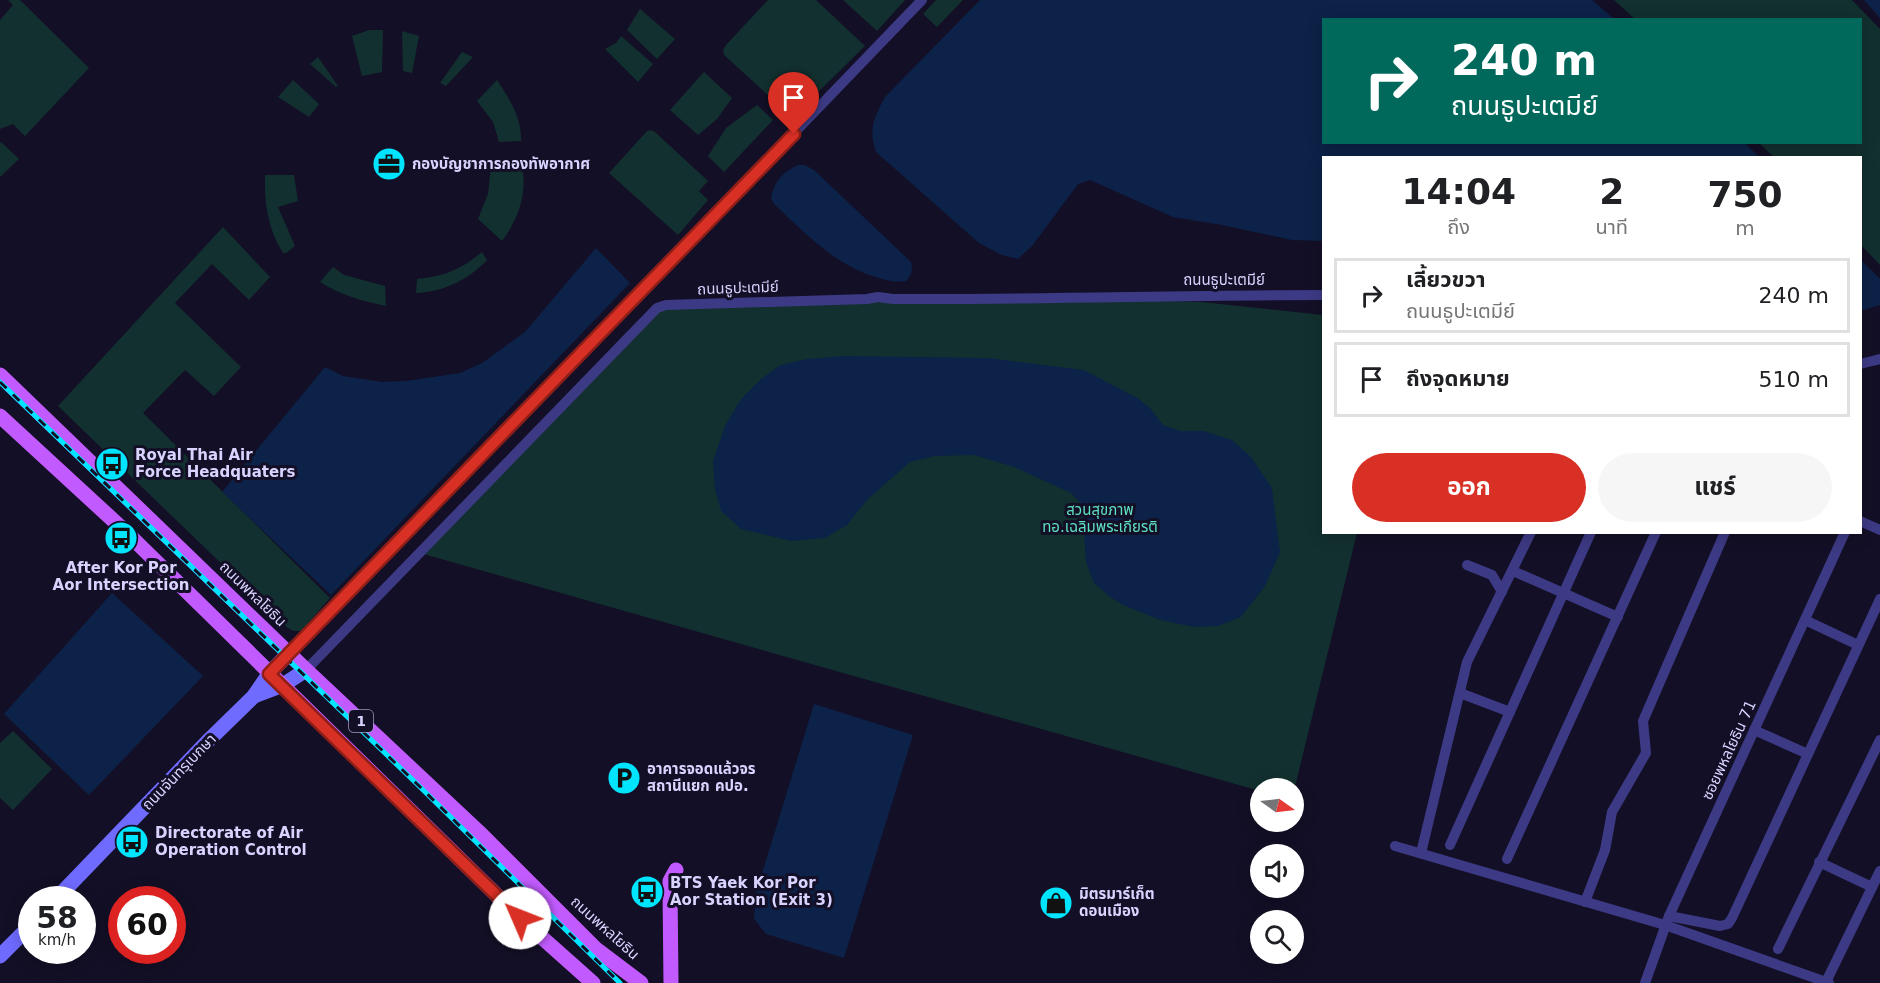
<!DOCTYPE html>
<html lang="th">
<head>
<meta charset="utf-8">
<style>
	:root { --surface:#fff; --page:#f6f6f6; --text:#202124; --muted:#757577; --line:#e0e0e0; --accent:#d93025 }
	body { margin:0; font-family:"DejaVu Sans","Noto Sans Thai",sans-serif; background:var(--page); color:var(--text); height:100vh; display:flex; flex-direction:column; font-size:22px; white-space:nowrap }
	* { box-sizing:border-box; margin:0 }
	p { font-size:20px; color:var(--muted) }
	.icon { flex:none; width:33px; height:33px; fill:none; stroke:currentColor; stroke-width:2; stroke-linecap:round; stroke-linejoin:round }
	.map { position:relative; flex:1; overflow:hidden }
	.details { position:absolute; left:1322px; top:156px; width:540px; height:378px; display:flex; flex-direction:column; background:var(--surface); border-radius:0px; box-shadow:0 3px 15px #0003 }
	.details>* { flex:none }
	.top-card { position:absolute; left:1322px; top:18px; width:540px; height:126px; border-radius:0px; box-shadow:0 3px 15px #0003; background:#00695c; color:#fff; overflow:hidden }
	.needle { width:39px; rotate:104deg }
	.buttons { position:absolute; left:1250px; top:778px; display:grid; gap:12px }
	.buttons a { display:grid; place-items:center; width:54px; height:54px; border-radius:50%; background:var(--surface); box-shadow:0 3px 15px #0003; font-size:30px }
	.speed { position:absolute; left:18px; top:886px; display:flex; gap:12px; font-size:30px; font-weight:700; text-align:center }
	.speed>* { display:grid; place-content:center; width:78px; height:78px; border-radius:50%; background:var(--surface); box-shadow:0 3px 15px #0003; line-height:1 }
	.speed small { font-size:15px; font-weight:400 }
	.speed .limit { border:9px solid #d22; background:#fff; color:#111 }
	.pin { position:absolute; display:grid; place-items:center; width:51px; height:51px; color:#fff; margin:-62px -26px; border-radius:50% 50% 50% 0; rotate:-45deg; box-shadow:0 0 6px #0007 }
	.pin .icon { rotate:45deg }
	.me { position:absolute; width:66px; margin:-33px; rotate:314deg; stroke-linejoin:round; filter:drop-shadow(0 0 4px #0008) }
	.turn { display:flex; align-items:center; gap:21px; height:126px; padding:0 30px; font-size:27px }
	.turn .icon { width:78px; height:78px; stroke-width:2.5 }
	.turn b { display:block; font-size:42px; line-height:51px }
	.eta { display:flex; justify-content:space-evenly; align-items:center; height:102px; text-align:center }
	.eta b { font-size:36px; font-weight:700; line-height:42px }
	.primary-button { display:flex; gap:12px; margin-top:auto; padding:12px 30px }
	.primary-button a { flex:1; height:69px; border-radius:36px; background:var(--accent); color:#fff; font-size:24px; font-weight:700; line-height:69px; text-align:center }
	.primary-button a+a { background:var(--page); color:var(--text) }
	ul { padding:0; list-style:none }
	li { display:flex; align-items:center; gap:18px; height:75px; margin:0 12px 9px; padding:0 18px; border:3px solid var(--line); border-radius:0px }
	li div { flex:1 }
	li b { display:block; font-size:22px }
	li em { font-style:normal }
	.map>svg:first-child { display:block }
	.green { fill:#12302f }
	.water { fill:#0c2248 }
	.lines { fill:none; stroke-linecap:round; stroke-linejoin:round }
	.minor { stroke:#3d3a85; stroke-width:10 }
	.secondary { stroke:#6f6bff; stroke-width:15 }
	.primary { stroke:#c25bff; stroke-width:15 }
	.rail-casing { stroke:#00e5ff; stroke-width:5 }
	.rail { stroke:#130f26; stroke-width:3; stroke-dasharray:9; stroke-linecap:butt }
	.route-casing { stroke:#8d1f18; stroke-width:15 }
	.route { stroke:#d93025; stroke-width:10 }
	.labels { text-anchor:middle; stroke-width:6; stroke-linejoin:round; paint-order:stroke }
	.shield { fill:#130f26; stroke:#9e99be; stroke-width:1.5 }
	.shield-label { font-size:14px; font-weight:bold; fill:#d9d4ff }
	.poi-label { font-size:15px; font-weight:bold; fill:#d9d4ff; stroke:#130f26; text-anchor:start }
	.street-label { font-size:15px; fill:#d9d4ff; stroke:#130f26 }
	.park-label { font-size:15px; fill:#5fe0c0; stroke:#130f26 }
</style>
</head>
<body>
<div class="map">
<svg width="1880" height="983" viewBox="0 0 1880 983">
	<rect width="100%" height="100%" fill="#130f26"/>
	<!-- green -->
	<g class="green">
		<polygon points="8,0 20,0 89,68 25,136 13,124 0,129 0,20 13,5"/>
		<path d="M768 0H816L865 46 803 107C796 110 790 113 783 109L724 55 723 50 726 45Z"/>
		<polygon points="843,0 905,0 877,31"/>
		<polygon points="936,0 963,0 937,27 923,14"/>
		<polygon points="1614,0 1852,0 1880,29 1880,265 1860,244 1860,158 1774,157 1759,143 1860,142 1860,20 1635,19"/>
		<polygon points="640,9 675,39 657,59 627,30"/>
		<polygon points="369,30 383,30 382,72 362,76 352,36"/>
		<polygon points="402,31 419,36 412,73 403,71"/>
		<polygon points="621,36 653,64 638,82 605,49 616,43"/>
		<polygon points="462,52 473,57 446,86 440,83"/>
		<polygon points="318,57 338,86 336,87 310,64"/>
		<polygon points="704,72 732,98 717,119 698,135 670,110"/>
		<polygon points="293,80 319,104 309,117 278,97"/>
		<path d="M497 80C509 98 522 118 521 141L499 142 493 122 477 101Z"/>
		<polygon points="757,105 773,120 724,172 708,156 726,128"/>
		<polygon points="651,130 655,132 708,181 699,191 708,200 678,235 609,173 647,131"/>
		<polygon points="1,142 19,159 0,177 0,143"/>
		<path d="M521 164C529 190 518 220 502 241L478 219 488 194 491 166Z"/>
		<path d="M265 175H294L298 201 278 207 295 246 286 253H283C268 229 264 203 265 175Z"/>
		<polygon points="223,227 270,277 249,300 212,264 175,303 241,367 214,396 185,370 143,413 330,598 301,631 293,631 288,628 58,406"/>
		<path d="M482 252 487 260C468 280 443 292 416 293L417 279C445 276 460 270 482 252Z"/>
		<path d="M333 267 344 275 385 286 386 306C362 301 340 295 320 282Z"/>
		<polygon points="867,299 1072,299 1201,302 1323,315 1323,532 1357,533 1293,795 1293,789 1260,789 1260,791 420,553 657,308"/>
		<polygon points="13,731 52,769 13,810 0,798 0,743"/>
	</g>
	<!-- water -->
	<g class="water">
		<path d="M980 0H1592L1614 19 1323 20V142H1744L1759 157 1323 158V241L1292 240 1222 225 1173 217 1090 180 1078 184 1032 246 1018 259 1002 255 979 243 876 152C868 129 874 118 885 97Z"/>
		<polygon points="1864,0 1880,0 1880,18"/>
		<path d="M798 165H805L814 170 911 262C913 270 912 275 906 281 897 283 889 281 879 278 837 267 806 234 774 204L771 198C774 181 783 172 798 165Z"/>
		<polygon points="596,248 630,283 331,595 222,492 325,367 343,376 382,382 406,381 460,373 482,363 525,332"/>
		<polygon points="1860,259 1880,279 1880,305 1860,311"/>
		<polygon points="845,356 989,358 1084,370 1139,399 1151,409 1163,425 1180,431 1203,431 1232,440 1251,457 1272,488 1280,552 1265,586 1241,617 1218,626 1194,627 1160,620 1123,605 1110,597 1094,583 1086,562 1082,505 1071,493 1014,467 974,455 935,456 910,462 867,500 847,525 825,538 791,541 741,529 721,511 715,489 713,461 725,426 741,399 760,380 780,365 807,359"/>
		<polygon points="112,593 203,676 89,795 4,714"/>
		<polygon points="814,704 913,735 844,958 766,934 754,919 756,893"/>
	</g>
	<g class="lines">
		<!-- minor -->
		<g class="minor">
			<polyline points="1860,364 1880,359"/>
			<polyline points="1860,521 1880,530"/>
			<polyline points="1467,565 1492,575 1502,592"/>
			<polyline points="1513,571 1618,617"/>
			<polyline points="1805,620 1858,645"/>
			<polyline points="289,653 465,475 922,0"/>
			<path d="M306 670 657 308 666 305 867 299 878 297 893 299C1036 300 1180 295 1323 295"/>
			<polyline points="1460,693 1510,712"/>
			<polyline points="1754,730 1808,754"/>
			<polyline points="1450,845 1591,532"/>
			<polyline points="1395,846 1665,925 1829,983"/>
			<polyline points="1421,853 1467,662 1531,532"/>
			<polyline points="1507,859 1656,532"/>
			<polyline points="1819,862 1872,887"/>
			<polyline points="1585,902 1605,850 1612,812 1646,753 1643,721 1725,532"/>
			<polyline points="1669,916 1720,926 1728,924 1732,918 1880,599"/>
			<polyline points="1778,949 1880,740"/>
			<polyline points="1826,982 1880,871"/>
			<polyline points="1645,983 1669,916 1845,532"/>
		</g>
		<!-- secondary -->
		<g class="secondary">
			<polyline points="254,696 283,685 306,670"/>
			<polyline points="55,900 210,739 254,696 269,674 289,653"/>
			<polyline points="0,956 32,924"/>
		</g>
		<!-- primary -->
		<g class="primary">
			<polyline points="0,375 306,670 483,836 596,949 641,983"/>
			<polyline points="0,416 127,533 520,918 593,983"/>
			<polyline points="671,983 670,889 670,881 676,870"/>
		</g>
		<defs>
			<polyline id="rail" points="0,382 416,783 620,983"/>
		</defs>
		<!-- rail casing -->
		<use href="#rail" class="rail-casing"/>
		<!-- rail -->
		<use href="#rail" class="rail"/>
	</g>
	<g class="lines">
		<defs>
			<polyline id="route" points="520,918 269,674 794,134"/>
		</defs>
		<!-- route casing -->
		<use href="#route" class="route-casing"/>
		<!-- route -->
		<use href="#route" class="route"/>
	</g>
	<!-- icons -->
	<defs>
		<symbol id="office-disc" viewBox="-11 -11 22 22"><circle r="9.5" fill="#00e5ff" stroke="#130f26"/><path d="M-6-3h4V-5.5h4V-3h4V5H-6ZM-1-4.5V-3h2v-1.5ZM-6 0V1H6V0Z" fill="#111"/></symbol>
		<symbol id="bus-disc" viewBox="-11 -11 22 22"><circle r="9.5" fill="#00e5ff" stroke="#130f26"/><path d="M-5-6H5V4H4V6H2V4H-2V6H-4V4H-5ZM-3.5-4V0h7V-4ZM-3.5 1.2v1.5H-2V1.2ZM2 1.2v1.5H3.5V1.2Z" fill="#111"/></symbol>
		<symbol id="parking-disc" viewBox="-11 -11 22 22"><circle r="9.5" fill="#00e5ff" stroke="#130f26"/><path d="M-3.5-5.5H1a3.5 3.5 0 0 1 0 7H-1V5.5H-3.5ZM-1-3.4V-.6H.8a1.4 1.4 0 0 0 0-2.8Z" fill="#111"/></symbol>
		<symbol id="shop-disc" viewBox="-11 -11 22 22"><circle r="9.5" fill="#00e5ff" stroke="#130f26"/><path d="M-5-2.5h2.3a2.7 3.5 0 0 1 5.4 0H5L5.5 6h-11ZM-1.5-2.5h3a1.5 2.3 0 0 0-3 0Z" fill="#111"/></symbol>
	</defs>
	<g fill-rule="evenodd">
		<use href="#office-disc" x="370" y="145" width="38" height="38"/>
		<use href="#bus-disc" x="93" y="445" width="38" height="38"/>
		<use href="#bus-disc" x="102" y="519" width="38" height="38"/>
		<use href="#parking-disc" x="605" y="759" width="38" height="38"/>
		<use href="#bus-disc" x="113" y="823" width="38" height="38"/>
		<use href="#bus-disc" x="628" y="873" width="38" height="38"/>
		<use href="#shop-disc" x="1037" y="884" width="38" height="38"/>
	</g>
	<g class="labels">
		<!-- shield labels -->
		<rect class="shield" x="349" y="710" width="24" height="22" rx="4.5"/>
		<g class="shield-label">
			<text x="361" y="726">1</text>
		</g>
		<!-- poi labels -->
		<g class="poi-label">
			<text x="412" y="169">กองบัญชาการกองทัพอากาศ</text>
			<text x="135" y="460">Royal Thai Air<tspan x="135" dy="17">Force Headquaters</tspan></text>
			<text x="121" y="573" text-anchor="middle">After Kor Por<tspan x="121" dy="17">Aor Intersection</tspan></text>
			<text x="647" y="774">อาคารจอดแล้วจร<tspan x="647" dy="17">สถานีแยก คปอ.</tspan></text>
			<text x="155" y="838">Directorate of Air<tspan x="155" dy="17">Operation Control</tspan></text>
			<text x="670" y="888">BTS Yaek Kor Por<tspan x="670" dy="17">Aor Station (Exit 3)</tspan></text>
			<text x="1079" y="899">มิตรมาร์เก็ต<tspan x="1079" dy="17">ดอนเมือง</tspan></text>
		</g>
		<!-- street labels -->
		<g class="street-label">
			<text x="1224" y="285">ถนนธูปะเตมีย์</text>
			<text transform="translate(738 288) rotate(-2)" y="5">ถนนธูปะเตมีย์</text>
			<text transform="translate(253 594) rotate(44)" y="5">ถนนพหลโยธิน</text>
			<text transform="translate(1729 750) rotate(-65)" y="5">ซอยพหลโยธิน 71</text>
			<text transform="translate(179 772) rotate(-46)" y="5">ถนนจันทรุเบกษา</text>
			<text transform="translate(605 928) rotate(42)" y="5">ถนนพหลโยธิน</text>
		</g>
		<!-- park labels -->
		<g class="park-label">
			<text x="1100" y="515">สวนสุขภาพ<tspan x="1100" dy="17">ทอ.เฉลิมพระเกียรติ</tspan></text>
		</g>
	</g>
</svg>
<div class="buttons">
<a><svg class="needle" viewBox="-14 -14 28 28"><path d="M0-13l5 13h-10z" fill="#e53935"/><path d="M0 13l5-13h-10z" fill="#757577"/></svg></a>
<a><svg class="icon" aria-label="sound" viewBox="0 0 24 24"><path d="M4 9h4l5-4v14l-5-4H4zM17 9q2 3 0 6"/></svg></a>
<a><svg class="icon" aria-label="search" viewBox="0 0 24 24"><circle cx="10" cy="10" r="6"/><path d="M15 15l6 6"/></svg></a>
</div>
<div class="speed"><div>58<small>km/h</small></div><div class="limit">60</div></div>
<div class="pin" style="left:794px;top:134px;background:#d93025"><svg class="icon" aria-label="arrive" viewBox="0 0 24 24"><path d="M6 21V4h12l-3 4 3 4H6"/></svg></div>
<svg class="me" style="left:520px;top:918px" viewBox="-20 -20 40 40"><circle r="19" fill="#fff"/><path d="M0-13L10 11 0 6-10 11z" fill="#d93025"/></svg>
<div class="top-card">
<div class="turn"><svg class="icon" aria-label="right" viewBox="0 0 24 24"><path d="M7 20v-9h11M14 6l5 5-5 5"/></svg><div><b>240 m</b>ถนนธูปะเตมีย์</div></div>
</div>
<section class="details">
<div class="eta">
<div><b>14:04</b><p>ถึง</p></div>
<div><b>2</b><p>นาที</p></div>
<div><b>750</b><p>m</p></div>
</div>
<ul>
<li><svg class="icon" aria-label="right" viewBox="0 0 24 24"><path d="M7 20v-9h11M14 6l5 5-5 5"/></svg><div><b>เลี้ยวขวา</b><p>ถนนธูปะเตมีย์</p></div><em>240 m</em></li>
<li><svg class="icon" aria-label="arrive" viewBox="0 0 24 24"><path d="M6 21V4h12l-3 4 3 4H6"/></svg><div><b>ถึงจุดหมาย</b></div><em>510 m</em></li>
</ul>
<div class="primary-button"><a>ออก</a><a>แชร์</a></div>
</section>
</div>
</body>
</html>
